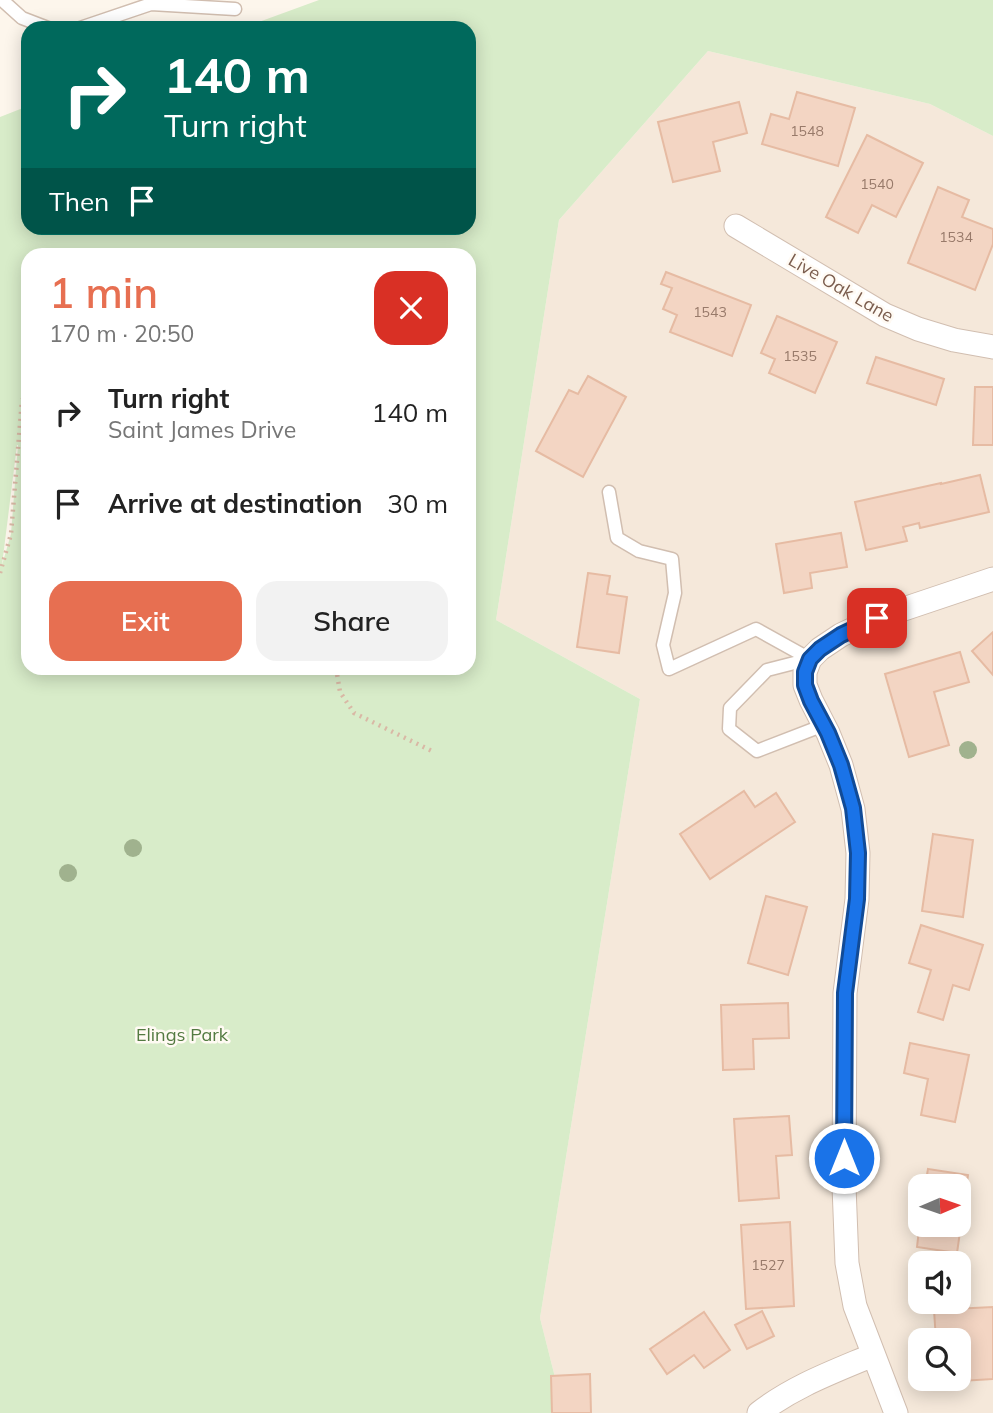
<!DOCTYPE html>
<html lang="en">
<head>
<meta charset="utf-8">
<style>
	:root { --surface:#fff; --page:#f2f2f2; --text:#222; --muted:#767676; --accent:#e76f51 }
	body { margin:0; font-family:Mulish,sans-serif; background:var(--page); color:var(--text); height:100vh; display:flex; flex-direction:column; font-size:26px; white-space:nowrap }
	* { box-sizing:border-box; margin:0 }
	p { font-size:23px; color:var(--muted) }
	.icon { flex:none; width:38px; height:38px; fill:none; stroke:currentColor; stroke-width:2; stroke-linecap:round; stroke-linejoin:round }
	.map { position:relative; flex:1; overflow:hidden }
	.sheet { position:absolute; left:21px; top:248px; width:455px; height:427px; display:flex; flex-direction:column; background:var(--surface); border-radius:21px; box-shadow:0 4px 18px #0003 }
	.sheet>* { flex:none }
	.hud { position:absolute; left:21px; top:21px; width:455px; height:214px; border-radius:21px; box-shadow:0 4px 18px #0003; background:#00695c; color:#fff; overflow:hidden }
	.needle { width:46px; rotate:88deg }
	.fabs { position:absolute; left:908px; top:1174px; display:grid; gap:14px }
	.fabs a { display:grid; place-items:center; width:63px; height:63px; border-radius:14px; background:var(--surface); box-shadow:0 4px 18px #0003; font-size:35px }
	.pin { position:absolute; display:grid; place-items:center; width:60px; height:60px; color:#fff; margin:-30px; border-radius:14px; box-shadow:0 4px 10px #0006 }
	.me { position:absolute; width:77px; margin:-38px; rotate:0deg; stroke-linejoin:round; filter:drop-shadow(0 0 5px #0008) }
	.turn { display:flex; align-items:center; gap:24px; height:147px; padding:0 28px; font-size:32px }
	.turn .icon { width:91px; height:91px; stroke-width:2.5 }
	.turn b { display:block; font-size:49px; line-height:60px }
	.then { display:flex; align-items:center; height:66px; padding:0 28px; background:#0003; gap:14px; font-size:26px }
	.round { display:grid; place-items:center; flex:none; width:74px; height:74px; border-radius:21px; background:var(--page) }
	.summary { display:flex; align-items:center; justify-content:space-between; height:119px; padding:0 28px }
	h1 { font-size:42px; font-weight:600; line-height:52px; color:var(--accent) }
	.button { display:flex; gap:14px; margin-top:auto; padding:14px 28px }
	.button a { flex:1; height:80px; border-radius:21px; background:var(--accent); color:#fff; font-size:28px; font-weight:600; line-height:80px; text-align:center }
	.button a+a { background:var(--page); color:var(--text) }
	ul { padding:0; list-style:none }
	li { display:flex; align-items:center; gap:21px; height:91px; padding:0 28px }
	li div { flex:1 }
	li b { display:block; font-size:26px }
	li em { font-style:normal }
	.map>svg:first-child { display:block }
	.residential { fill:#f5e8da; fill-rule:evenodd }
	.green { fill:#d8ecc9; fill-rule:evenodd }
	.building { fill:#f3d5c3; stroke:#e6bba3; stroke-width:2 }
	.lines { fill:none; stroke-linecap:round; stroke-linejoin:round }
	.lane-casing { stroke:#d1beb0; stroke-width:15 }
	.street-casing { stroke:#d1beb0; stroke-width:25 }
	.path { stroke:#d9b8a5; stroke-width:4.5; stroke-dasharray:2 5; stroke-linecap:butt }
	.lane { stroke:#fff; stroke-width:12 }
	.street { stroke:#fff; stroke-width:23 }
	.tree { fill:#a0b28e }
	.route-casing { stroke:#114b97; stroke-width:18 }
	.route { stroke:#1a73e8; stroke-width:12 }
	.labels { text-anchor:middle; stroke-width:5; stroke-linejoin:round; paint-order:stroke }
	.number-label { font-size:14px; fill:#987a6a }
	.street-label { font-size:18px; fill:#7a5c4d; stroke:#fffaf3 }
	.park-label { font-size:18px; fill:#537a41; stroke:#fffaf3 }
</style>
</head>
<body>
<div class="map">
<svg width="993" height="1413" viewBox="0 0 993 1413">
	<rect width="100%" height="100%" fill="#fdf6ec"/>
	<!-- residential -->
	<path class="residential" d="M708 51 930 104 993 136V1413H564L540 1318 640 699 496 620 559 220ZM920 1186H959V1225H920ZM920 1264H959V1302H920ZM920 1340H959V1379H920Z"/>
	<!-- green -->
	<path class="green" d="M319 0H993V136L930 104 708 51 559 220 496 620 640 699 540 1318 564 1413H0V117L28 106V228H469V28H242ZM28 256H469V668H28ZM18 445 11 534 2 565 17 445Z"/>
	<!-- building -->
	<g class="building">
		<polygon points="797,92 855,108 838,166 762,144 771,114 789,119"/>
		<polygon points="739,102 747,133 713,142 720,171 673,182 658,122"/>
		<polygon points="867,135 923,163 896,217 872,205 858,233 826,217"/>
		<polygon points="938,187 969,200 962,217 993,229 993,244 975,290 908,263"/>
		<polygon points="666,272 751,305 732,356 670,332 677,315 663,309 672,288 661,284"/>
		<polygon points="777,316 837,342 815,393 769,373 775,359 761,353"/>
		<polygon points="876,357 944,379 936,405 867,383"/>
		<polygon points="588,376 626,397 583,477 536,451 569,390 578,394"/>
		<polygon points="975,387 993,387 993,445 973,445"/>
		<polygon points="980,475 989,512 920,528 919,523 903,527 907,541 866,550 855,502 941,483 941,484"/>
		<polygon points="841,533 847,567 810,573 812,588 784,593 776,544"/>
		<polygon points="588,573 610,576 607,594 627,597 619,653 577,647"/>
		<polygon points="993,632 993,675 972,651"/>
		<polygon points="960,652 969,682 934,692 949,745 909,757 885,674"/>
		<polygon points="744,791 755,807 776,793 795,822 710,879 680,834"/>
		<polygon points="933,834 973,840 963,917 922,911"/>
		<polygon points="766,896 807,907 788,975 748,963"/>
		<polygon points="921,925 983,945 969,990 953,985 943,1020 918,1012 931,970 909,963"/>
		<polygon points="788,1003 789,1038 753,1039 754,1069 723,1070 721,1005"/>
		<polygon points="910,1043 969,1055 955,1122 921,1115 928,1079 904,1073"/>
		<polygon points="789,1116 792,1155 776,1156 779,1198 739,1201 734,1119"/>
		<polygon points="928,1169 968,1175 957,1253 917,1247 920,1221 920,1225 959,1225 959,1186 925,1186"/>
		<polygon points="790,1222 794,1306 746,1309 741,1225"/>
		<polygon points="993,1307 993,1379 961,1381 959,1340 936,1340 934,1310"/>
		<polygon points="762,1311 774,1336 747,1349 735,1325"/>
		<polygon points="704,1312 730,1350 704,1368 694,1355 667,1374 650,1349"/>
		<polygon points="590,1374 591,1413 552,1413 551,1376"/>
	</g>
	<g class="lines">
		<defs>
			<g id="lane">
				<polyline points="2,0 22,18 48,28"/>
				<polyline points="80,28 151,4 235,9"/>
				<polyline points="609,492 617,538 639,551 672,559 675,593 663,645 669,669 756,629 810,659"/>
				<polyline points="810,659 767,670 730,708 729,729 757,751 824,725"/>
			</g>
			<g id="street">
				<polyline points="736,226 885,315 918,329 954,340 993,347"/>
				<path d="M759 1413C794 1386 833 1372 873 1355"/>
				<polyline points="896,1413 855,1306 847,1263 844,1186 845,993 857,899 858,853 853,809 841,765 828,733 811,700 805,685 805,672 810,659 820,649 841,635 877,618 993,579"/>
			</g>
		</defs>
		<!-- lane casing -->
		<use href="#lane" class="lane-casing"/>
		<!-- street casing -->
		<use href="#street" class="street-casing"/>
		<!-- path -->
		<g class="path">
			<polyline points="0,573 11,534 22,400 28,394"/>
			<polyline points="336,668 340,692 354,713 434,752"/>
		</g>
		<!-- lane -->
		<use href="#lane" class="lane"/>
		<!-- street -->
		<use href="#street" class="street"/>
	</g>
	<!-- trees -->
	<g class="tree">
		<circle cx="968" cy="750" r="9"/>
		<circle cx="133" cy="848" r="9"/>
		<circle cx="68" cy="873" r="9"/>
	</g>
	<g class="lines">
		<defs>
			<polyline id="route" points="844,1158 845,993 857,899 858,853 853,808 841,765 828,733 811,701 805,685 805,672 810,659 820,649 841,635 877,618"/>
		</defs>
		<!-- route casing -->
		<use href="#route" class="route-casing"/>
		<!-- route -->
		<use href="#route" class="route"/>
	</g>
	<g class="labels">
		<!-- number labels -->
		<g class="number-label">
			<text x="807" y="136">1548</text>
			<text x="877" y="189">1540</text>
			<text x="956" y="242">1534</text>
			<text x="710" y="317">1543</text>
			<text x="800" y="361">1535</text>
			<text x="768" y="1270">1527</text>
		</g>
		<!-- street labels -->
		<g class="street-label">
			<text transform="translate(841 288) rotate(30)" y="6">Live Oak Lane</text>
		</g>
		<!-- park labels -->
		<g class="park-label">
			<text x="182" y="1041">Elings Park</text>
		</g>
	</g>
</svg>
<div class="fabs">
<a><svg class="needle" viewBox="-14 -14 28 28"><path d="M0-13l5 13h-10z" fill="#e53935"/><path d="M0 13l5-13h-10z" fill="#767676"/></svg></a>
<a><svg class="icon" aria-label="sound" viewBox="0 0 24 24"><path d="M4 9h4l5-4v14l-5-4H4zM17 9q2 3 0 6"/></svg></a>
<a><svg class="icon" aria-label="search" viewBox="0 0 24 24"><circle cx="10" cy="10" r="6"/><path d="M15 15l6 6"/></svg></a>
</div>
<div class="pin" style="left:877px;top:618px;background:#d93025"><svg class="icon" aria-label="arrive" viewBox="0 0 24 24"><path d="M6 21V4h12l-3 4 3 4H6"/></svg></div>
<svg class="me" style="left:844px;top:1158px" viewBox="-20 -20 40 40"><circle r="17" fill="#1a73e8" stroke="#fff" stroke-width="3"/><path d="M0-11L8 9 0 5-8 9z" fill="#fff"/></svg>
<div class="hud">
<div class="turn"><svg class="icon" aria-label="right" viewBox="0 0 24 24"><path d="M7 20v-9h11M14 6l5 5-5 5"/></svg><div><b>140 m</b>Turn right</div></div>
<div class="then">Then<svg class="icon" aria-label="arrive" viewBox="0 0 24 24"><path d="M6 21V4h12l-3 4 3 4H6"/></svg></div>
</div>
<section class="sheet">
<div class="summary"><div><h1>1 min</h1><p>170 m · 20:50</p></div><a class="round" style="background:#d93025;color:#fff"><svg class="icon" aria-label="close" viewBox="0 0 24 24"><path d="M6 6l12 12M18 6L6 18"/></svg></a></div>
<ul>
<li><svg class="icon" aria-label="right" viewBox="0 0 24 24"><path d="M7 20v-9h11M14 6l5 5-5 5"/></svg><div><b>Turn right</b><p>Saint James Drive</p></div><em>140 m</em></li>
<li><svg class="icon" aria-label="arrive" viewBox="0 0 24 24"><path d="M6 21V4h12l-3 4 3 4H6"/></svg><div><b>Arrive at destination</b></div><em>30 m</em></li>
</ul>
<div class="button"><a>Exit</a><a>Share</a></div>
</section>
</div>
</body>
</html>
